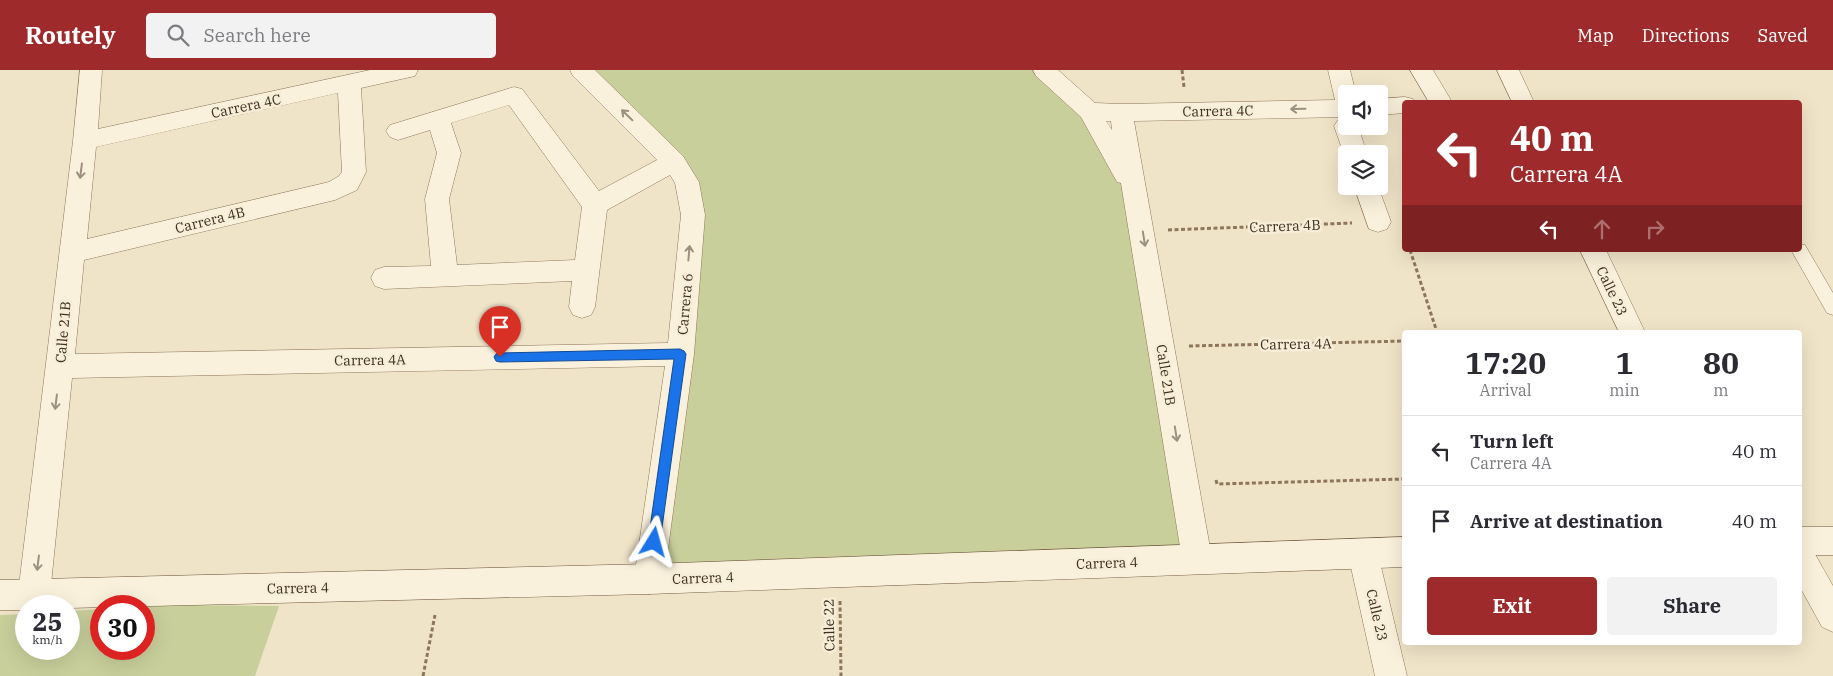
<!DOCTYPE html>
<html lang="en">
<head>
<meta charset="utf-8">
<style>
	:root { --surface:#fff; --page:#f2f2f3; --text:#2b2b33; --muted:#7c7c81; --line:#e1e1e2; --accent:#9e2a2b }
	body { margin:0; font-family:"IBM Plex Serif",serif; background:var(--page); color:var(--text); height:100vh; display:flex; flex-direction:column; font-size:19px; white-space:nowrap }
	* { box-sizing:border-box; margin:0 }
	p { font-size:16px; color:var(--muted) }
	.icon { flex:none; width:28px; height:28px; fill:none; stroke:currentColor; stroke-width:2; stroke-linecap:round; stroke-linejoin:round }
	.map { position:relative; flex:1; overflow:hidden }
	.sheet { position:absolute; left:1402px; top:260px; width:400px; height:315px; display:flex; flex-direction:column; background:var(--surface); border-radius:5px; box-shadow:0 5px 20px #0002 }
	.sheet>* { flex:none }
	.top-card { position:absolute; left:1402px; top:30px; width:400px; height:152px; border-radius:5px; box-shadow:0 5px 20px #0002; background:#9e2a2b; color:#fff; overflow:hidden }
	.tools { position:absolute; left:1338px; top:15px; display:grid; gap:10px }
	.tools a { display:grid; place-items:center; width:50px; height:50px; border-radius:5px; background:var(--surface); box-shadow:0 5px 20px #0002; font-size:25px }
	.speed { position:absolute; left:15px; top:525px; display:flex; gap:10px; font-size:25px; font-weight:700; text-align:center }
	.speed>* { display:grid; place-content:center; width:65px; height:65px; border-radius:50%; background:var(--surface); box-shadow:0 5px 20px #0002; line-height:1 }
	.speed small { font-size:12px; font-weight:400 }
	.speed .limit { border:8px solid #d22; background:#fff; color:#111 }
	.pin { position:absolute; display:grid; place-items:center; width:42px; height:42px; color:#fff; margin:-51px -21px; border-radius:50% 50% 50% 0; rotate:-45deg; box-shadow:0 0 5px #0007 }
	.pin .icon { rotate:45deg }
	.me { position:absolute; width:55px; margin:-28px; rotate:8deg; stroke-linejoin:round; filter:drop-shadow(0 0 4px #0008) }
	.turn { display:flex; align-items:center; gap:18px; height:105px; padding:0 25px; font-size:22px }
	.turn .icon { width:65px; height:65px; stroke-width:2.5 }
	.turn b { display:block; font-size:35px; line-height:42px }
	.lanes { display:flex; align-items:center; height:48px; padding:0 25px; background:#0003; justify-content:center; gap:25px; direction:ltr }
	.lanes .off { opacity:.35 }
	.eta { display:flex; justify-content:space-evenly; align-items:center; height:85px; text-align:center }
	.eta b { font-size:30px; font-weight:700; line-height:35px }
	.button { display:flex; gap:10px; margin-top:auto; padding:10px 25px }
	.button a { flex:1; height:58px; border-radius:5px; background:var(--accent); color:#fff; font-size:20px; font-weight:700; line-height:58px; text-align:center }
	.button a+a { background:var(--page); color:var(--text) }
	ul { padding:0; list-style:none }
	li { display:flex; align-items:center; gap:15px; height:70px; padding:0 25px; border-top:1px solid var(--line) }
	li div { flex:1 }
	li b { display:block; font-size:19px }
	li em { font-style:normal }
	header { display:flex; align-items:center; gap:30px; box-sizing:border-box; height:70px; padding:0 25px; background:var(--accent); color:#fff }
	header strong { font-size:24px }
	nav { display:flex; gap:28px; margin-inline-start:auto; font-size:18px }
	.search { width:350px; height:45px; background:var(--page); display:flex; align-items:center; gap:12px; box-sizing:border-box; padding:0 18px; border-radius:5px; color:var(--muted); font-size:19px }
	.map>svg:first-child { display:block }
	.green { fill:#c9cf9b }
	.lines { fill:none; stroke-linecap:round; stroke-linejoin:round }
	.lane-casing { stroke:#8d765c; stroke-width:1 }
	.street-casing { stroke:#8d765c; stroke-width:1 }
	.secondary-casing { stroke:#6f573f; stroke-width:1 }
	.path { stroke:#8d765c; stroke-width:3; stroke-dasharray:4 2.5; stroke-linecap:butt }
	.lane { fill:#faf1dc; fill-rule:evenodd }
	.street { fill:#faf1dc; fill-rule:evenodd }
	.secondary { fill:#faf1dc; fill-rule:evenodd }
	.oneway { stroke:#9c907e }
	.route { fill:#1a73e8; stroke:#114b97 }
	.labels { text-anchor:middle; stroke-width:5; stroke-linejoin:round; paint-order:stroke }
	.street-label { font-size:14px; fill:#3d2e20; stroke:#f7eed8 }
</style>
</head>
<body>
<header>
<strong>Routely</strong>
<div class="search"><svg class="icon" aria-label="search" viewBox="0 0 24 24"><circle cx="10" cy="10" r="6"/><path d="M15 15l6 6"/></svg>Search here</div>
<nav><a>Map</a><a>Directions</a><a>Saved</a></nav>
</header>
<div class="map">
<svg width="1833" height="606" viewBox="0 0 1833 606">
	<rect width="100%" height="100%" fill="#f0e4c8"/>
	<!-- green -->
	<g class="green">
		<polygon points="581,0 1044,0 1065,19 1136,121 1197,489 649,509 687,112"/>
		<polygon points="176,535 279,536 255,606 0,606 0,545 26,544 26,579 69,579 69,541 101,539 101,579 144,579 144,537"/>
	</g>
	<g class="lines">
		<defs>
			<polygon id="lane" points="1800,174 1805,175 1833,223 1833,245 1827,243 1791,180 1800,180"/>
			<g id="street">
				<path d="M80 0H102L98 59 370 0H418L415 6 361 18 366 102 357 120 335 130 84 190 75 284 668 273 681 145 675 113 670 105 607 140 595 237 591 245 582 248 573 245 569 237 572 211 384 219 375 216 371 208 375 200 384 197 431 196 425 129 437 83 430 60 398 70 390 67 386 61 390 55 514 17 522 19 599 121 657 90 573 6 570 0H595L683 86 699 112 705 145 694 284 664 509 660 520 649 524 638 520 634 509 665 296 72 308 50 524 45 535 41 536 23 535 18 524 73 71ZM338 23 342 102 339 106 329 112 87 169 96 77ZM509 35 582 137 575 190 457 195 449 129 461 83 451 53Z"/>
				<path d="M1033 0H1058L1095 33 1121 34 1335 30 1328 0H1350L1356 24H1346V47L1134 51 1212 489 1208 499 1197 504 1186 499 1182 489 1121 113 1117 112 1081 47 1036 6ZM1106 51H1111L1112 60Z"/>
				<polygon points="1410,0 1433,0 1452,32 1429,32"/>
				<polygon points="1497,0 1519,0 1534,32 1512,32"/>
				<polygon points="1405,27 1413,29 1415,32 1405,32 1405,43 1379,45 1379,29"/>
				<polygon points="1346,47 1346,56 1358,56 1367,84 1346,84 1346,90 1334,56 1338,50"/>
				<polygon points="1354,116 1378,116 1391,152 1387,159 1378,162 1369,159"/>
				<polygon points="1580,180 1606,180 1645,262 1619,262"/>
				<polygon points="1363,469 1374,474 1378,484 1407,606 1375,606 1348,484 1352,474"/>
				<polygon points="1800,472 1811,477 1833,516 1833,562 1822,557 1800,517"/>
			</g>
			<g id="secondary">
				<rect x="1800" y="457" width="33" height="28"/>
				<polygon points="1405,467 1405,497 649,524 69,538 69,536 26,536 26,540 0,540 0,510 649,494"/>
			</g>
		</defs>
		<!-- lane casing -->
		<use href="#lane" class="lane-casing"/>
		<!-- street casing -->
		<use href="#street" class="street-casing"/>
		<!-- secondary casing -->
		<use href="#secondary" class="secondary-casing"/>
		<!-- path -->
		<g class="path">
			<polyline points="1182,0 1184,17"/>
			<polyline points="1168,160 1352,153"/>
			<polyline points="1410,180 1437,262"/>
			<polyline points="1189,276 1405,271"/>
			<polyline points="1216,410 1217,414 1405,409"/>
			<polyline points="840,531 841,606"/>
			<polyline points="423,606 435,545"/>
		</g>
		<!-- lane -->
		<use href="#lane" class="lane"/>
		<!-- street -->
		<use href="#street" class="street"/>
		<!-- secondary -->
		<use href="#secondary" class="secondary"/>
	</g>
	<!-- one-way arrows -->
	<defs><path id="oneway-shaft" d="M-6 0H5M1.5-3L5.5 0L1.5 3" fill="none" stroke-width="1.6" stroke-linecap="round" stroke-linejoin="round" transform="scale(1.25)"/></defs>
	<g class="oneway">
		<use href="#oneway-shaft" transform="translate(1298 39) rotate(179)"/>
		<use href="#oneway-shaft" transform="translate(627 45) rotate(-136)"/>
		<use href="#oneway-shaft" transform="translate(81 101) rotate(97)"/>
		<use href="#oneway-shaft" transform="translate(1144 169) rotate(81)"/>
		<use href="#oneway-shaft" transform="translate(689 183) rotate(-85)"/>
		<use href="#oneway-shaft" transform="translate(56 332) rotate(97)"/>
		<use href="#oneway-shaft" transform="translate(1176 364) rotate(81)"/>
		<use href="#oneway-shaft" transform="translate(38 493) rotate(97)"/>
	</g>
	<!-- route -->
	<polygon class="route" points="680,279 684,281 686,284 660,472 658,476 654,478 649,476 648,472 674,289 500,292 496,291 494,287 496,284 500,283"/>
	<g class="labels">
		<!-- street labels -->
		<g class="street-label">
			<text transform="translate(246 36) rotate(-12)" y="5">Carrera 4C</text>
			<text transform="translate(1218 41) rotate(-1)" y="5">Carrera 4C</text>
			<text transform="translate(210 150) rotate(-14)" y="5">Carrera 4B</text>
			<text transform="translate(1285 156) rotate(-2)" y="5">Carrera 4B</text>
			<text transform="translate(1612 221) rotate(64)" y="5">Calle 23</text>
			<text transform="translate(685 234) rotate(-85)" y="5">Carrera 6</text>
			<text transform="translate(63 262) rotate(-85)" y="5">Calle 21B</text>
			<text transform="translate(1296 274) rotate(-1)" y="5">Carrera 4A</text>
			<text transform="translate(370 290) rotate(-1)" y="5">Carrera 4A</text>
			<text transform="translate(1166 305) rotate(81)" y="5">Calle 21B</text>
			<text transform="translate(1107 493) rotate(-2)" y="5">Carrera 4</text>
			<text transform="translate(703 508) rotate(-2)" y="5">Carrera 4</text>
			<text transform="translate(298 518) rotate(-1)" y="5">Carrera 4</text>
			<text transform="translate(1377 545) rotate(77)" y="5">Calle 23</text>
			<text transform="translate(829 555) rotate(-91)" y="5">Calle 22</text>
		</g>
	</g>
</svg>
<div class="tools">
<a><svg class="icon" aria-label="sound" viewBox="0 0 24 24"><path d="M4 9h4l5-4v14l-5-4H4zM17 9q2 3 0 6"/></svg></a>
<a><svg class="icon" aria-label="layers" viewBox="0 0 24 24"><path d="M12 4l9 5-9 5-9-5zM3 14l9 5 9-5"/></svg></a>
</div>
<div class="speed"><div>25<small>km/h</small></div><div class="limit">30</div></div>
<div class="pin" style="left:500px;top:287px;background:#d93025"><svg class="icon" aria-label="arrive" viewBox="0 0 24 24"><path d="M6 21V4h12l-3 4 3 4H6"/></svg></div>
<svg class="me" style="left:654px;top:472px" viewBox="-20 -20 40 40"><path d="M0-17L14 15 0 8-14 15z" fill="#1a73e8" stroke="#fff" stroke-width="4"/></svg>
<div class="top-card">
<div class="turn"><svg class="icon" aria-label="left" viewBox="0 0 24 24"><path d="M17 20v-9H6M10 6l-5 5 5 5"/></svg><div><b>40 m</b>Carrera 4A</div></div>
<div class="lanes"><svg class="icon" aria-label="left" viewBox="0 0 24 24"><path d="M17 20v-9H6M10 6l-5 5 5 5"/></svg><svg class="icon off" aria-label="ahead" viewBox="0 0 24 24"><path d="M12 20V5M6 11l6-6 6 6"/></svg><svg class="icon off" aria-label="right" viewBox="0 0 24 24"><path d="M7 20v-9h11M14 6l5 5-5 5"/></svg></div>
</div>
<section class="sheet">
<div class="eta">
<div><b>17:20</b><p>Arrival</p></div>
<div><b>1</b><p>min</p></div>
<div><b>80</b><p>m</p></div>
</div>
<ul>
<li><svg class="icon" aria-label="left" viewBox="0 0 24 24"><path d="M17 20v-9H6M10 6l-5 5 5 5"/></svg><div><b>Turn left</b><p>Carrera 4A</p></div><em>40 m</em></li>
<li><svg class="icon" aria-label="arrive" viewBox="0 0 24 24"><path d="M6 21V4h12l-3 4 3 4H6"/></svg><div><b>Arrive at destination</b></div><em>40 m</em></li>
</ul>
<div class="button"><a>Exit</a><a>Share</a></div>
</section>
</div>
</body>
</html>
